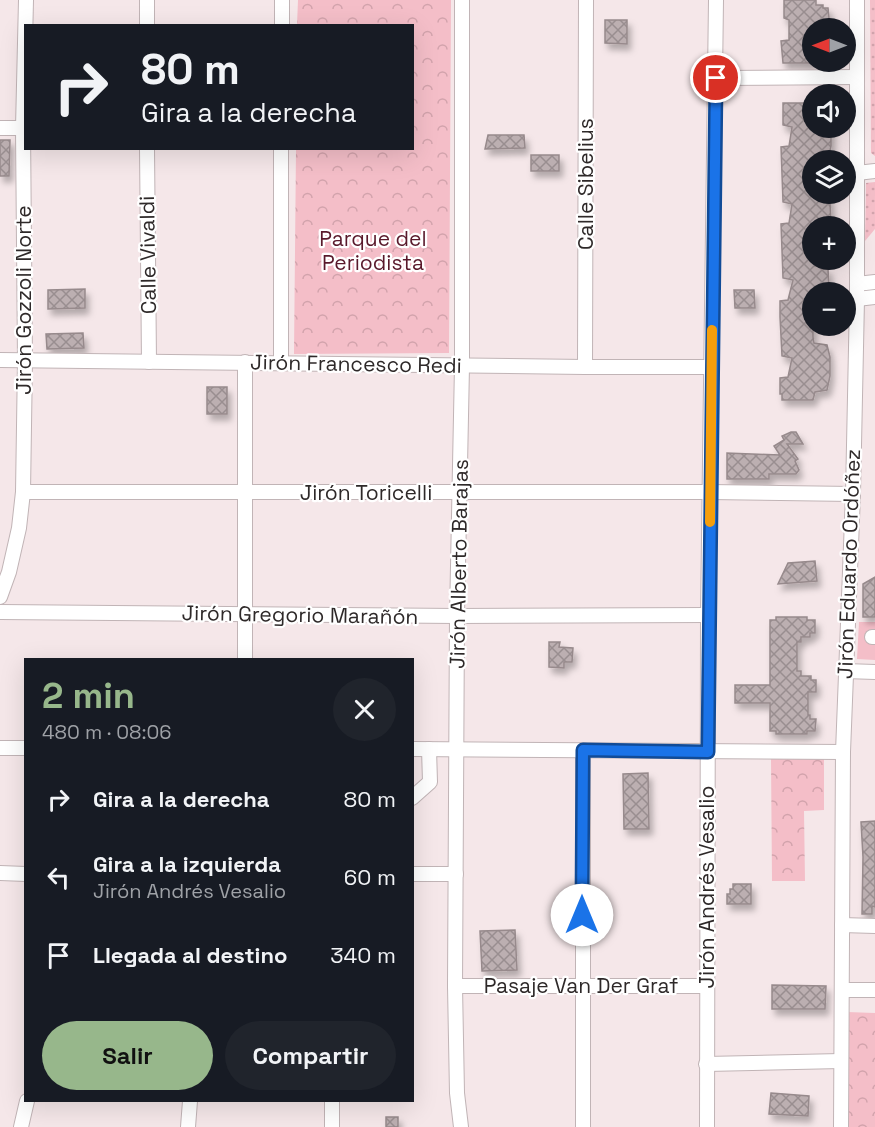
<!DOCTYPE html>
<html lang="es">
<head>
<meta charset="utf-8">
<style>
	:root { --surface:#171b24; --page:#20242c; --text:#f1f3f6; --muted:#9ea1a6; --accent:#97b78b }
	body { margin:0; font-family:"Space Grotesk",sans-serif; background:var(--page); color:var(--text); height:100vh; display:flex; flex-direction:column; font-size:22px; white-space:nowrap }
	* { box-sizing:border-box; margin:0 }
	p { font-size:20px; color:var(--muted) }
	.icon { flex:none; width:33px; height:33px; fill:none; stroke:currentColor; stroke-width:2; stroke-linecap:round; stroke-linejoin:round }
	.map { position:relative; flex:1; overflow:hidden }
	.side { position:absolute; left:24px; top:658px; width:390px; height:444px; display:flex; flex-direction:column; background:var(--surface); border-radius:0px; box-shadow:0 6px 24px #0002 }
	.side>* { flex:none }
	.guide { position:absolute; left:24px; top:24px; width:390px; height:126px; border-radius:0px; box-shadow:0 6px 24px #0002; background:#171b24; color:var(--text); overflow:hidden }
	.needle { width:39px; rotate:270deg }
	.buttons { position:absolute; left:802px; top:18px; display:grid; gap:12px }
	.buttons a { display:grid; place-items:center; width:54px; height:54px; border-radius:50%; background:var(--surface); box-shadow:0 6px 24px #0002; font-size:30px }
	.pin { position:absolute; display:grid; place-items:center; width:51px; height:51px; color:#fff; margin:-26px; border:3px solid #fff; border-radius:50%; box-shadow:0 2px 6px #0007 }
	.me { position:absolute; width:66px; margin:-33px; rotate:0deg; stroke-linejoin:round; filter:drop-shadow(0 0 4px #0008) }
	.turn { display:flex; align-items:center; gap:21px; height:126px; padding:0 18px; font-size:27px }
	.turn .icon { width:78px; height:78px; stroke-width:2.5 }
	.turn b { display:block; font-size:42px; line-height:51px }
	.round { display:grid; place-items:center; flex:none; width:63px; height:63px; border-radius:32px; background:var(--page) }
	.headline { display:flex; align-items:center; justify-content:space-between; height:102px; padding:0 18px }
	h1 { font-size:36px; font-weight:800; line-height:45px; color:var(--accent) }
	.action { display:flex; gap:12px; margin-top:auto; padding:12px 18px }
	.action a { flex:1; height:69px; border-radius:36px; background:var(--accent); color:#111; font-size:24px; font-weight:800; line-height:69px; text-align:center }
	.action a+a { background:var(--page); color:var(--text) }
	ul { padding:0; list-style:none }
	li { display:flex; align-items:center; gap:18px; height:78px; padding:0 18px }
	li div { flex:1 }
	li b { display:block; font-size:22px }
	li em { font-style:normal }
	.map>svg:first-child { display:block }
	.grass { fill:url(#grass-dots) }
	.park { fill:url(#park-crowns) }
	.pitch { fill:#f4bec8 }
	.building { fill:url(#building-cross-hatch); stroke:#978a8c; stroke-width:1.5; filter:url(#shadow) }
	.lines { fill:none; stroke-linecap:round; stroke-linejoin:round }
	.minor-casing { stroke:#c1b4b6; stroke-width:16 }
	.minor { stroke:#fff; stroke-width:14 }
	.route-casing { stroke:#114b97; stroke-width:15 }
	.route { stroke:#1a73e8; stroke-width:10 }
	.slow { stroke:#f59e0b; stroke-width:10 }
	.labels { text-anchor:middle; stroke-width:4.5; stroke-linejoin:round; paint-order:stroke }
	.street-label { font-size:21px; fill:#2e2929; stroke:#fff }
	.park-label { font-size:21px; fill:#59192b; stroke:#fff }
</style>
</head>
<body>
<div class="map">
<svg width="875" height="1127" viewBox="0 0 875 1127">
	<defs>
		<pattern id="grass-dots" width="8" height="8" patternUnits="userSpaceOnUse" patternTransform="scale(1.5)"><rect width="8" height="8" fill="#f4bec8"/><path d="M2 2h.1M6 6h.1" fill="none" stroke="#d2a3ac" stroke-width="1.8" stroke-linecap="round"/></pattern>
		<pattern id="park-crowns" width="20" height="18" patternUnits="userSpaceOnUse" patternTransform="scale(1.5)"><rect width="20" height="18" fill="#f4bec8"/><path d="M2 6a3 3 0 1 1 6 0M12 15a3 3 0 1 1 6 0" fill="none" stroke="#d2a3ac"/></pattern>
		<pattern id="building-cross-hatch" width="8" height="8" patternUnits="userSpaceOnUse" patternTransform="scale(1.5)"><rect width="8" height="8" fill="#bcafb1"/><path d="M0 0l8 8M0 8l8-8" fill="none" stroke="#998e90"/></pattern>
		<filter id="shadow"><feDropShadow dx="3.5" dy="6" stdDeviation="3" flood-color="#0004"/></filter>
	</defs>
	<rect width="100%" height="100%" fill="#f5e7e9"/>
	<!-- grass -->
	<g class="grass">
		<polygon points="870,0 875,0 875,156 871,153"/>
		<polygon points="875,182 875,229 865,241 866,183"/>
	</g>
	<!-- park -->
	<g class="park">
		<polygon points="298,0 451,0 449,353 294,354 296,149 412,148 412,26 297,25"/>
		<polygon points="771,759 824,759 824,810 804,811 805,881 772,881"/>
		<polygon points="847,1012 875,1013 875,1127 846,1127"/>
	</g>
	<!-- pitch -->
	<polygon class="pitch" points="859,622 875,622 875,660 857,659"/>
	<!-- building -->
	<g class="building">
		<polygon points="784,0 816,0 816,5 823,5 823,8 828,8 830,28 813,28 813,63 783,63 781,41 789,40 789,20 784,18"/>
		<polygon points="605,20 627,20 627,44 605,43"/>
		<polygon points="783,103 813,103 813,128 831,128 831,146 828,160 813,160 813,194 828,194 830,203 831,223 829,226 813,226 813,260 815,260 815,266 822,266 822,269 828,269 829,289 827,289 827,292 813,292 813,337 814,343 827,345 830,357 830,376 827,390 815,392 813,400 782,400 782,394 780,394 780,378 788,377 792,358 782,356 780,317 780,301 788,300 793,280 783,278 781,224 789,223 792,204 783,202 781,147 789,146 792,127 783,125"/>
		<polygon points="488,135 524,135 525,148 485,149"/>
		<polygon points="0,140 10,140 9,176 0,176"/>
		<rect x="531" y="155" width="28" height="16"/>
		<polygon points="85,289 85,308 48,309 48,290"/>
		<polygon points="734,290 754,290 755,308 735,308"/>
		<polygon points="83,333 84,348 47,349 46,334"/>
		<rect x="207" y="387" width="20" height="27"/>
		<polygon points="791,432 796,432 803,444 787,444 798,459 795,461 799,470 796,474 769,474 769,479 727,479 727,453 780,455 774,446 784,440 782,436"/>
		<polygon points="815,561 817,581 778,584 788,563"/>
		<polygon points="875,577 875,617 863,617 863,584"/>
		<polygon points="776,617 807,617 807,620 815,620 815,633 810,633 810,637 801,637 801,642 797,642 797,671 801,671 801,676 811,676 811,680 816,680 816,692 808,692 808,715 810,715 810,719 816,719 815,731 807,731 807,734 776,734 776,731 770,731 770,703 735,703 735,685 770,685 770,620 776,620"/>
		<polygon points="549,642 560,642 559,647 573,648 572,662 564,662 564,668 549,667"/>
		<polygon points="648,773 649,829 624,829 623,774"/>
		<polygon points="875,821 875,907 872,906 872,914 862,914 863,857 861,822"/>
		<polygon points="733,884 751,884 751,904 727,904 727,894 730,894 730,889 733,889"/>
		<polygon points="515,930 517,970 482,971 480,931"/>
		<polygon points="772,985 826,986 825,1009 772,1009"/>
		<polygon points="771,1093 809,1096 808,1116 769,1114"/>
		<rect x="386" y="1117" width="12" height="10"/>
	</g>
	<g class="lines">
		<defs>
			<g id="minor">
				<polyline points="147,0 147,26"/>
				<polyline points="282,26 282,0"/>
				<polyline points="716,78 857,77"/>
				<polyline points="0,128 26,128"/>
				<polyline points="147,148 149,362"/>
				<polyline points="281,148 281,362"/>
				<polyline points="857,173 875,171"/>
				<polyline points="857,284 875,282"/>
				<polyline points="857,299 875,297"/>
				<polyline points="0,360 585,367 712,367"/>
				<polyline points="245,362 245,660"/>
				<polyline points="585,367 586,0"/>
				<polyline points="23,492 710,492 853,494"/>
				<polyline points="0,597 9,572 19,528 23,492 25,360 23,128 26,0"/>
				<polyline points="0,612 457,616 708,615"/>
				<polyline points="872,637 875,637"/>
				<polyline points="845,671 875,672"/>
				<polyline points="0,748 26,748"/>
				<polyline points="412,749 843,752"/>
				<polyline points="412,798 430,782 429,749"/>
				<polyline points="0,873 26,874"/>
				<polyline points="412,874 456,874"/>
				<polyline points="842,925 875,926"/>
				<polyline points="455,986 707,986"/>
				<polyline points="842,990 875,990"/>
				<polyline points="706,1064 841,1061"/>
				<polyline points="332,1101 332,1127"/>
				<polyline points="21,1127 27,1101"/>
				<polyline points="188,1127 190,1101"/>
				<polyline points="461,1127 457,1093 455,986 457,616 462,366 462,0"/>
				<polyline points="583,1127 583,750"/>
				<polyline points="707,1127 708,615 716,0"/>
				<polyline points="841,1127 843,752 853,494 857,299 857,0"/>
			</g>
		</defs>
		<!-- minor casing -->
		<use href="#minor" class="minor-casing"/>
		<!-- minor -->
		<use href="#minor" class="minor"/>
	</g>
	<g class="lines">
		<defs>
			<polyline id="route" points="582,915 583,750 708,752 716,78"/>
		</defs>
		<!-- route casing -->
		<use href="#route" class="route-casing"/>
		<!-- route -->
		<use href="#route" class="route"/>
		<!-- slow -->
		<polyline class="slow" points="710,522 712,330"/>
	</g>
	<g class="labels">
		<!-- street labels -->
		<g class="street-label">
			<text transform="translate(586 184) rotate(-90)" y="7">Calle Sibelius</text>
			<text transform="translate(148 255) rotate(-91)" y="7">Calle Vivaldi</text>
			<text transform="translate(24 300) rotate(-90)" y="7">Jirón Gozzoli Norte</text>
			<text transform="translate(356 364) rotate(1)" y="7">Jirón Francesco Redi</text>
			<text x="366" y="500">Jirón Toricelli</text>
			<text transform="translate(459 564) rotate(-89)" y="7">Jirón Alberto Barajas</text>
			<text transform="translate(849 564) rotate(-88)" y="7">Jirón Eduardo Ordóñez</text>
			<text transform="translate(300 615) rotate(1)" y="7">Jirón Gregorio Marañón</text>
			<text transform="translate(707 887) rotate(-90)" y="7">Jirón Andrés Vesalio</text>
			<text x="581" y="993">Pasaje Van Der Graf</text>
		</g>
		<!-- park labels -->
		<g class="park-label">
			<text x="373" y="246">Parque del<tspan x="373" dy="24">Periodista</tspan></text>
		</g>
	</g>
</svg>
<div class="buttons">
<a><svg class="needle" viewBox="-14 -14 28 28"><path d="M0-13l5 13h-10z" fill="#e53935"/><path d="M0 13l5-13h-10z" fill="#9ea1a6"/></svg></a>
<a><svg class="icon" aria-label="sound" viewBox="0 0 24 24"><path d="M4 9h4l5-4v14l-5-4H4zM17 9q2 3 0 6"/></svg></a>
<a><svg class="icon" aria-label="layers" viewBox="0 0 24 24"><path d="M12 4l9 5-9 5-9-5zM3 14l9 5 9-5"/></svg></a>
<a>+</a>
<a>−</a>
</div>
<div class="pin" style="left:716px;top:78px;background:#d93025"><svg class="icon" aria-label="arrive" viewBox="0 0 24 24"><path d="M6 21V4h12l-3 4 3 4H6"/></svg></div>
<svg class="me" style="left:582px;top:915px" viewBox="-20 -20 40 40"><circle r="19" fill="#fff"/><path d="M0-13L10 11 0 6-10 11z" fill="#1a73e8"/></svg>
<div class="guide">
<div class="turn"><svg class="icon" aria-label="right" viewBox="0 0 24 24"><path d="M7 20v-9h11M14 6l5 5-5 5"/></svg><div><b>80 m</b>Gira a la derecha</div></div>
</div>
<section class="side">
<div class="headline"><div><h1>2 min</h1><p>480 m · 08:06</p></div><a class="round"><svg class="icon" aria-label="close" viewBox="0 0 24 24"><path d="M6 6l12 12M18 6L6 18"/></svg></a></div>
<ul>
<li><svg class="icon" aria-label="right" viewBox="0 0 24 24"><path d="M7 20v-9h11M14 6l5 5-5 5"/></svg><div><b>Gira a la derecha</b></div><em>80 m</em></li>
<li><svg class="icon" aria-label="left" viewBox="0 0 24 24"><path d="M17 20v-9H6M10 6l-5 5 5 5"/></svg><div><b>Gira a la izquierda</b><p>Jirón Andrés Vesalio</p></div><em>60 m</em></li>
<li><svg class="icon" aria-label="arrive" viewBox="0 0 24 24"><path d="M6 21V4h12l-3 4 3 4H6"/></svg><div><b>Llegada al destino</b></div><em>340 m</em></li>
</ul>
<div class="action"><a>Salir</a><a>Compartir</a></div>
</section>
</div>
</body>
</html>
